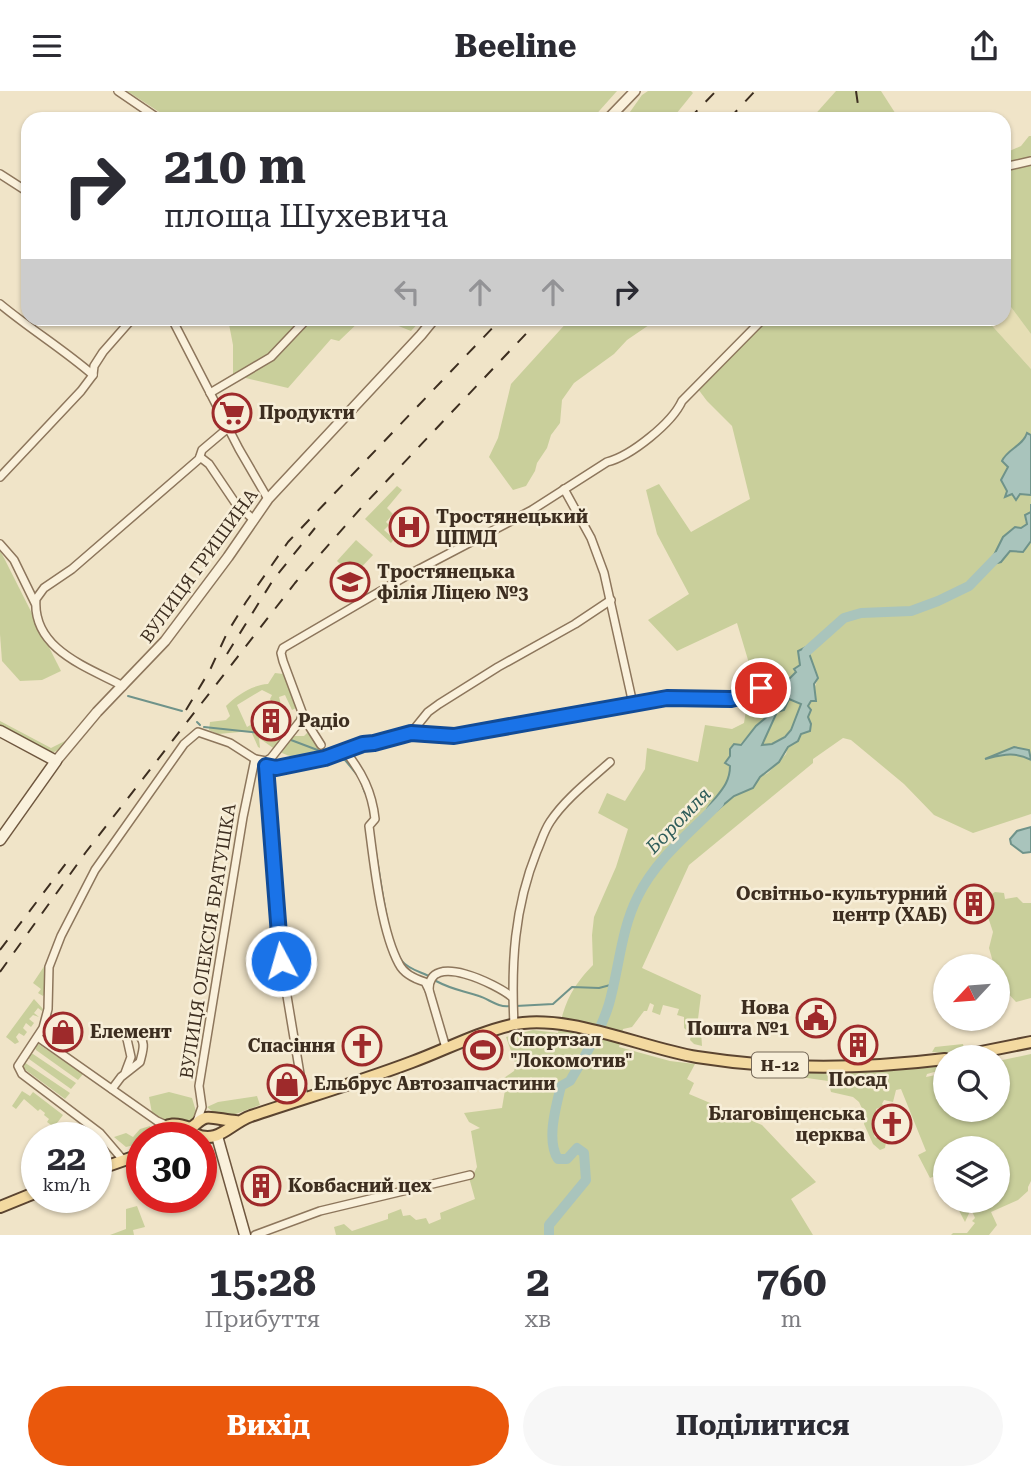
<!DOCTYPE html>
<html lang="uk">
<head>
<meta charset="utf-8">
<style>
	:root { --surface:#fff; --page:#f7f7f7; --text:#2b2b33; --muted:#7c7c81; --accent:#ea580c }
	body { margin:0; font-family:"Roboto Serif",serif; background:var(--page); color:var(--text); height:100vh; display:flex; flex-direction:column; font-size:26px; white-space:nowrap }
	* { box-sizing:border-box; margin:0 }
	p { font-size:23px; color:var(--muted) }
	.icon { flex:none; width:38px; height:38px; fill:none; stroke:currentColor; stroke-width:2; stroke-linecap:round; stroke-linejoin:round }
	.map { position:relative; height:1144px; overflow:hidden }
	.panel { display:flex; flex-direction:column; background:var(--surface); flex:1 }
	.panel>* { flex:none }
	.top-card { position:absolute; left:21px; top:21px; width:990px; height:214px; border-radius:21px; box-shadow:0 2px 5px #0004; background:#fff; color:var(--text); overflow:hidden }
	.needle { width:46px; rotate:244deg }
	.buttons { position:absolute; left:933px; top:863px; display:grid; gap:14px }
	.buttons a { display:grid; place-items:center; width:77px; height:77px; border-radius:50%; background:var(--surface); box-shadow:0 2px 5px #0004; font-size:35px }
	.speed { position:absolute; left:21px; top:1031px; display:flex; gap:14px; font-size:35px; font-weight:700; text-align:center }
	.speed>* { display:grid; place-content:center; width:91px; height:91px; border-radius:50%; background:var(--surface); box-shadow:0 2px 5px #0004; line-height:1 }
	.speed small { font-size:18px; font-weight:400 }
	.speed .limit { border:10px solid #d22; background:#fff; color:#111 }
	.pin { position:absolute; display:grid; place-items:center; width:60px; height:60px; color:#fff; margin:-30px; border:4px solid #fff; border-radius:50%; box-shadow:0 2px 7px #0007 }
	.me { position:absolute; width:77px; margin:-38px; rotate:354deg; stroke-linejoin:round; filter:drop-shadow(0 0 5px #0008) }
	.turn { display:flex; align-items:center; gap:24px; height:147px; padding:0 28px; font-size:32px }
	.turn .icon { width:91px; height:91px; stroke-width:2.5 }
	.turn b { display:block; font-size:49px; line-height:60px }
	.lanes { display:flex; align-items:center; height:66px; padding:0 28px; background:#0003; justify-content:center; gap:35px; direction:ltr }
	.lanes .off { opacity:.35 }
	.eta { display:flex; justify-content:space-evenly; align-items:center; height:119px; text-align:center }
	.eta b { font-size:42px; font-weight:700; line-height:49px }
	.cta { display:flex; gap:14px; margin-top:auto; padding:14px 28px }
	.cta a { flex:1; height:80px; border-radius:42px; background:var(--accent); color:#fff; font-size:28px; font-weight:700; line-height:80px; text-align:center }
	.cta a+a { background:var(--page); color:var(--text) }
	header { display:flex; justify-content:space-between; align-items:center; height:91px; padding:0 28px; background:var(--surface); font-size:32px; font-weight:700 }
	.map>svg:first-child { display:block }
	.farmland { fill:#e6deb5 }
	.green { fill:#c9cf9b; fill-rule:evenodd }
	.water { fill:#a9c4bc; stroke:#6f938a; stroke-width:2; fill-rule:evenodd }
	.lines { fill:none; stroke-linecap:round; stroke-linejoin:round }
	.stream { stroke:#6f938a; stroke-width:2 }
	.river { stroke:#a9c4bc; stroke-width:10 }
	.minor-casing { stroke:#8d765c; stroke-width:10 }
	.tertiary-casing { stroke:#8d765c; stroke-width:12 }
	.secondary-casing { stroke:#6f573f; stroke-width:13 }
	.primary-casing { stroke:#5b4430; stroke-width:14 }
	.minor { stroke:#faf1dc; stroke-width:7 }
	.tertiary { stroke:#faf1dc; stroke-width:9 }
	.secondary { stroke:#faf1dc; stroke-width:10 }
	.primary { stroke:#f3d9a0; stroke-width:10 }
	.rail { stroke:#3d2e20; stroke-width:2; stroke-dasharray:12 12; stroke-linecap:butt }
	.route-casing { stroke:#114b97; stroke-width:18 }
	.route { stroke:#1a73e8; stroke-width:12 }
	.labels { text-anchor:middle; stroke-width:5; stroke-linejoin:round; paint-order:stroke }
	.shield { fill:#f7eed8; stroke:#756857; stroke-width:2 }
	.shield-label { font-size:16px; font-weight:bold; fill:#3d2e20 }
	.poi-label { font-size:18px; font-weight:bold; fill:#3d2e20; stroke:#f7eed8; text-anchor:start }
	.street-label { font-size:18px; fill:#3d2e20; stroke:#f7eed8 }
	.water-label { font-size:19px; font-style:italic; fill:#2f5d5a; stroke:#f7eed8 }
</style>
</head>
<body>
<header><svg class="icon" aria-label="menu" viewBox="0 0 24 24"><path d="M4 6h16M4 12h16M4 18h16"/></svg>Beeline<svg class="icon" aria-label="share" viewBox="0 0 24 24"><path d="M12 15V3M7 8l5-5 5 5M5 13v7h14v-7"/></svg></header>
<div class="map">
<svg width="1031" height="1144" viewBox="0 0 1031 1144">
	<rect width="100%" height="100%" fill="#f0e4c8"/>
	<!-- farmland -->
	<polygon class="farmland" points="1005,208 1031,243 1031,278 986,228 1004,228"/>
	<!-- green -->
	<g class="green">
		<polygon points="127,0 617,0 592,28 170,28"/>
		<polygon points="648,0 691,0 693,2 672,28 625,28 642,4"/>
		<polygon points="836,0 881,0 899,28 811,28"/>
		<polygon points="1029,45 1031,45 1031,243 1005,208 1005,62 1021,55"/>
		<polygon points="228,228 362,228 339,250 331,248 288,297 233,284 233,254"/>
		<polygon points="381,228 422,228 411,240"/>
		<polygon points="570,228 725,228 725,231 710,234 676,232 649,234 627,249 614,263 574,292 562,309 560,332 551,344 547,357 537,372 535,380 526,395 513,399 489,366 498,347 511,293"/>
		<path d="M766 228H986L1031 278V344L1027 342 1025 348 1005 364 1008 376 1002 389 1007 400 1005 405 1012 403 1031 404V421L1025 430 1027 433 998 458 993 465 1006 466 1010 460 1026 457 1031 450V723L973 742 934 724 904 693 851 649 843 647 813 668V672L689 774 642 877 701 904 697 936 701 940 702 955 694 953 690 949 691 943 684 937V926L677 924 679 918 663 914 660 924 652 921 654 914 650 912 647 920H644L632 936 623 938 619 956 670 970 695 973 687 988 694 992 689 1003 762 1034 816 1091 791 1108 813 1144H336L334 1136 344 1133 352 1140 388 1128V1123L401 1118 403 1125 410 1124 416 1129 426 1127 429 1133 441 1128 440 1122 475 1108 468 1083 474 1082 477 1076 471 1040 480 1037 469 1031 464 1022 502 1017 505 999 504 987 514 980 516 974 506 946 533 939 558 942C565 911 571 897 593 874L592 844 594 826 616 776 628 738 598 722 607 702 625 710 645 678 647 657 698 671 705 634 732 638 744 632 746 619 766 600V588L754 589 737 532 677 560 648 529 689 503 657 443 646 399 659 393 691 441 750 408 732 335 707 310 698 298ZM813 553 809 562 818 587 808 616V626L798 650 788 656 786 663 768 682 760 686 753 696 734 705 716 720 710 712 716 709 728 690 730 665 756 635 769 625 775 612 790 598 797 576 800 575 802 571 798 560Z"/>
		<polygon points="397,395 402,399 387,417 393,423 386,431 389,434 384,439 394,448 391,452 365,428"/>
		<polygon points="356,449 373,464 353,485 337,470"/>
		<polygon points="0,459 61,580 42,589 20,590 2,570 0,543"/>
		<path d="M275 582 283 583 298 613V616L292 619 285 604 279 606 283 621 279 626 266 633 283 634 288 640 276 659 259 647 260 657 258 656 251 640 218 643 209 639 210 631 226 629 230 625 226 615C237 604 252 594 268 593ZM262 599 272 604 270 608 276 619 247 636 237 614Z"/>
		<path d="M789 608 801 613C798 635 784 652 762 655L777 621 784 619Z"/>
		<path d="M0 630 51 657 67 649C65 656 57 661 50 662L0 636Z"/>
		<path d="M308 641 333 664C316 666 298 670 282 662L281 659 293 645H304Z"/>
		<polygon points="995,801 1004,802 1005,808 1017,806 1023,812 1031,812 1031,907 1016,911 1005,899 998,901 998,875 978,875 993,871 989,857 993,841 986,820 990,818 986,807"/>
		<polygon points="49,868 46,901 43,905 38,902 41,898 33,892"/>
		<polygon points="34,908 43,918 42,920 38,917 34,922 39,926 33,924 29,928 34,932 31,936 26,932 23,937 27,941 24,945 19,942 16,946 19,951 15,953 6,946"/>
		<polygon points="37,952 83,983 78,989 36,959 34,955"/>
		<polygon points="963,953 964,957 945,962 932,961 935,956"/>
		<polygon points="30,961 76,992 71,998 29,968 28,966"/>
		<polygon points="1031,963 1031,1090 1028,1096 1028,1100 1018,1109 991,1121 997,1134 989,1144 951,1144 953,1142 967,1142 975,1132 972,1130 975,1127 971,1118 965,1131 954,1110 998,1110 998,1057 945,1057 945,1092 940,1083 930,1087 918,1064 926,1060 901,998 896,999 893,1011 884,1009 882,1013 884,1015 876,1018 878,1033 875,1036 874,1045 876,1047 882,1044 886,1051 885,1057 880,1059 873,1053 864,1033 865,1024 859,1011 853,1006 831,1001 828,990 772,982 773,978 891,980 945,975 945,978 927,983 926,986 945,982 945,1018 998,1018 998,970"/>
		<polygon points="24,971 70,1002 65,1008 23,977 21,975"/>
		<polygon points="22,1000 30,1005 33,1001 63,1024 54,1036 47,1031 49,1028 44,1024 45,1022 40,1018 38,1020 24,1008 16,1018 12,1015"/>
		<polygon points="169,1001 192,1007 198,1027 195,1035 168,1034 152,1022 149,1006"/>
		<polygon points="257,1005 260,1014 222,1028 207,1016 218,1011"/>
		<polygon points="150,1035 153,1046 142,1046 142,1052 126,1056 114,1046 126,1042 133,1046 140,1038"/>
		<polygon points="137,1115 145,1136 133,1139 134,1144 110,1144 126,1138 126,1118"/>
	</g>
	<!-- water -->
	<g class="water">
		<path d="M1027 342 1031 344V404L1020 403 1016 409 1012 403 1005 406 1007 400 1001 389 1008 376 1002 370C1007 358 1023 355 1027 342Z"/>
		<polygon points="1031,413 1031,450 1023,461 1010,460 1001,471 989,474 1003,446 1015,436 1021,437 1027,433 1025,424 1031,421"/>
		<path d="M814 552 809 562 818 587 814 593 816 610H811L808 615 811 619 808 626 811 633 810 640 801 643 798 650 788 656 779 671 760 686 753 697 734 705 716 720 709 722 707 718C718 702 730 694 730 675L725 672 730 665V658L734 653 741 654 756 635 769 624 775 612 790 598 788 589 796 581 794 578 800 574 798 560ZM789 608 801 613 791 639 785 646 772 653 762 654 777 621 784 619Z"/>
		<path d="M1014 656 1029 659 1031 669C1015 660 1002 664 985 668Z"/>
		<polygon points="1031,736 1031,761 1023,762 1011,753 1010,748 1017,740"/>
	</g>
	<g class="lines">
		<!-- stream -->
		<g class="stream">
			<polyline points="128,605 182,620"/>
			<polyline points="197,631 200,634"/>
			<polyline points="204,636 271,643 285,647"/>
			<polyline points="291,649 328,663"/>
			<polyline points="334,667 345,669 359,686"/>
			<polyline points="361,691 365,702"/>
			<path d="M375 756C380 782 387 850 402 870 409 879 422 881 431 886"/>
			<path d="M436 890C453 899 461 899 479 905 489 908 498 917 510 915"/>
			<polyline points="516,915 553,913 572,896 599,897 614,893"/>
		</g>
		<!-- river -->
		<g class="river">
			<polyline points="807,560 844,527 861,522 911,520 938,510 969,495 997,466"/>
			<path d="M549 1144V1134L586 1089 584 1062 577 1057 567 1068H558C546 1050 556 1015 561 995L570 990C584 966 601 940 609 913 619 878 621 838 638 805 657 767 690 742 719 712"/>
		</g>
		<defs>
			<g id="minor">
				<polyline points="118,0 159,28"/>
				<polyline points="1004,76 1031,70"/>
				<polyline points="0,83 28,101"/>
				<path d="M0 213C30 238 63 258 93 284"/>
				<polyline points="172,228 239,358 268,408"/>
				<polyline points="210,302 271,266 307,228"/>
				<polyline points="200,366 209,373 236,413 254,429"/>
				<polyline points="0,386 81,300 93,284 94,275 103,261 132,228"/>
				<polyline points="564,398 591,447 604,482 633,613"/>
				<polyline points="0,453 14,469 35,512"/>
				<path d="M123 595C87 576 32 558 36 508L44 497 72 478 199 368 202 359 228 337"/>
				<polyline points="301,629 309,635 321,654"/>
				<polyline points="411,642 428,621 439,613 498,576 575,533 611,509"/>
				<path d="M345 660C362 681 372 701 375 728L369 735C374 773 381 840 399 873 404 883 415 888 425 891L429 899 446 957"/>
				<polyline points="266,671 279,857 304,1007"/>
				<polyline points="266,675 276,677 325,667 363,653 374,652 411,642 454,645 667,607 731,608 748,604 761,597"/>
				<path d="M429 899C428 859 498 894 512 906"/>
				<path d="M514 934C511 873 514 817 537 760 541 751 544 740 550 731 565 708 590 689 610 671"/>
				<polyline points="39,947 157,1030 166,1034"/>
				<path d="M112 998 121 986 140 971C143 959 147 950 136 942L130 943 127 948 131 966 125 982"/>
				<polyline points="196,1033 202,1016 199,995 243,726 255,668"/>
				<path d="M124 1070 100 1042 22 983 18 975 43 937 48 918 49 876 61 845 95 779 184 653 198 641 230 652 255 668 266 670 271 667 301 629 302 621 283 570 281 562 283 557 408 484 532 419 607 371C631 365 672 332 682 310L763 228"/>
				<polyline points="255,1144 320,1120 470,1084"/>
			</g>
			<g id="tertiary">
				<polyline points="608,28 635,0"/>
				<polyline points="56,670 97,621 165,550 228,466 268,408 421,244 434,228"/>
			</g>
			<g id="secondary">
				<polyline points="0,640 56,670 0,749"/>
				<polyline points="217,1045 245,1144"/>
			</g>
			<g id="primary">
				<polyline points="956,966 1031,951"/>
				<path d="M158 1046V1042C167 1031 177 1032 190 1037 195 1035 199 1029 205 1027 211 1025 227 1030 236 1030"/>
				<path d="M188 1046 195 1043C218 1054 229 1033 251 1025 305 1007 359 991 412 971 445 959 476 942 511 934 565 921 642 957 697 966 778 979 864 978 945 968"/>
				<polyline points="96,1079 142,1063"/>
				<polyline points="0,1116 37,1101"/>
			</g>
		</defs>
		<!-- minor casing -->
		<use href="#minor" class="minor-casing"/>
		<!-- tertiary casing -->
		<use href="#tertiary" class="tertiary-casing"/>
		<!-- secondary casing -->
		<use href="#secondary" class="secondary-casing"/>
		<!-- primary casing -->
		<use href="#primary" class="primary-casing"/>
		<!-- minor -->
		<use href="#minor" class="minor"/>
		<!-- tertiary -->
		<use href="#tertiary" class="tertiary"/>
		<!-- secondary -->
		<use href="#secondary" class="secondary"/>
		<!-- primary -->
		<use href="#primary" class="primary"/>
		<!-- rail -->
		<g class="rail">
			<polyline points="856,0 860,28"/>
			<polyline points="689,28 716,0"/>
			<polyline points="729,28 755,0"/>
			<polyline points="227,563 273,489 315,437"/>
			<polyline points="186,619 210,579 227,542 246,511 288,451 501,228"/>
			<polyline points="0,859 70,767"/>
			<polyline points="0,881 86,761 295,492 361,417 540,228"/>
		</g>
	</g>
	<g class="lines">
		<defs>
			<polyline id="route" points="281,870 266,675 276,677 325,667 363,653 374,652 411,642 454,645 667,607 731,608 748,604 761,597"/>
		</defs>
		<!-- route casing -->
		<use href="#route" class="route-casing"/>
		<!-- route -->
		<use href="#route" class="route"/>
	</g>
	<!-- icons -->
	<defs>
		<symbol id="supermarket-ring" viewBox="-11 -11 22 22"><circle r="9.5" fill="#f7eed8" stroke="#9e2a2b" stroke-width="1.5"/><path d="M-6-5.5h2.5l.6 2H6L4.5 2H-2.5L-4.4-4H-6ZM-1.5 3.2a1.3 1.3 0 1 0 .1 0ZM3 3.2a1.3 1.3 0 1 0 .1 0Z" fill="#9e2a2b"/></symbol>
		<symbol id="hospital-ring" viewBox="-11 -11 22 22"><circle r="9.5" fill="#f7eed8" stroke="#9e2a2b" stroke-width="1.5"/><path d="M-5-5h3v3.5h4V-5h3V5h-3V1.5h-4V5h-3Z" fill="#9e2a2b"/></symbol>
		<symbol id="school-ring" viewBox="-11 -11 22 22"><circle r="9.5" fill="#f7eed8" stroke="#9e2a2b" stroke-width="1.5"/><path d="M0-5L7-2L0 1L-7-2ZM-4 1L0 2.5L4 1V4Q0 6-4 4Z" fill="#9e2a2b"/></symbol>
		<symbol id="building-ring" viewBox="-11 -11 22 22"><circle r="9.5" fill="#f7eed8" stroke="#9e2a2b" stroke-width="1.5"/><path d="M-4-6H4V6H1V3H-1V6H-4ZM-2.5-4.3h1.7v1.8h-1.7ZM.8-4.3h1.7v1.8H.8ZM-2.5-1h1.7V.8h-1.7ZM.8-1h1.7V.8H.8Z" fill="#9e2a2b"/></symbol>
		<symbol id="civic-ring" viewBox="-11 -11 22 22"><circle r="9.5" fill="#f7eed8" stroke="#9e2a2b" stroke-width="1.5"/><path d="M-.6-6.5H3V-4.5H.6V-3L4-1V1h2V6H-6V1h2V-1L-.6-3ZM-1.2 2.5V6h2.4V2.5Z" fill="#9e2a2b"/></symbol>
		<symbol id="shop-ring" viewBox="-11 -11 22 22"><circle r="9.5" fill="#f7eed8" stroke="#9e2a2b" stroke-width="1.5"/><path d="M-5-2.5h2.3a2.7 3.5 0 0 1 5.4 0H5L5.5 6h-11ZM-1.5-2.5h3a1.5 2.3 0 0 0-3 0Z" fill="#9e2a2b"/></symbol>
		<symbol id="church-ring" viewBox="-11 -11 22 22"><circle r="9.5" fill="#f7eed8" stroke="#9e2a2b" stroke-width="1.5"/><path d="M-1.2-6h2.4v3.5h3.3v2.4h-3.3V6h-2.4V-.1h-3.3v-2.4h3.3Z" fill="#9e2a2b"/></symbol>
		<symbol id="stadium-ring" viewBox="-11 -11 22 22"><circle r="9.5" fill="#f7eed8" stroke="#9e2a2b" stroke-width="1.5"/><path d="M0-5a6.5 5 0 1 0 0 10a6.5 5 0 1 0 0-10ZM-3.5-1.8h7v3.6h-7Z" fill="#9e2a2b"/></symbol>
	</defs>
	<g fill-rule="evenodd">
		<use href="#supermarket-ring" x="210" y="300" width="44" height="44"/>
		<use href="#hospital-ring" x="387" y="414" width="44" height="44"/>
		<use href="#school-ring" x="328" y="469" width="44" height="44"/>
		<use href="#building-ring" x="249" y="608" width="44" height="44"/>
		<use href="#building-ring" x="952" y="791" width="44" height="44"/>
		<use href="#civic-ring" x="794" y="905" width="44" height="44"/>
		<use href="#shop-ring" x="41" y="919" width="44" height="44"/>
		<use href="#building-ring" x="836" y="932" width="44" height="44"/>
		<use href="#church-ring" x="340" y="933" width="44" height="44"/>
		<use href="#stadium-ring" x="461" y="937" width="44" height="44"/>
		<use href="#shop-ring" x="265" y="971" width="44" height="44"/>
		<use href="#church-ring" x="870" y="1011" width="44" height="44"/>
		<use href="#building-ring" x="239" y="1073" width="44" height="44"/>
	</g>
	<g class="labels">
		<!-- shield labels -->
		<rect class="shield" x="752" y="961.5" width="56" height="25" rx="5"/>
		<g class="shield-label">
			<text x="780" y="980">Н-12</text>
		</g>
		<!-- poi labels -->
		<g class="poi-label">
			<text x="259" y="328">Продукти</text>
			<text x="436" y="432">Тростянецький<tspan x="436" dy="21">ЦПМД</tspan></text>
			<text x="377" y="487">Тростянецька<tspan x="377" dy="21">філія Ліцею №3</tspan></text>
			<text x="298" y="636">Радіо</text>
			<text x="947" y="809" text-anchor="end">Освітньо-культурний<tspan x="947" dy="21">центр (ХАБ)</tspan></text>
			<text x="789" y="923" text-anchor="end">Нова<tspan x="789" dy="21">Пошта №1</tspan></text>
			<text x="90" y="947">Елемент</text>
			<text x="510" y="955">Спортзал<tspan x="510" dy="21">"Локомотив"</tspan></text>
			<text x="335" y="961" text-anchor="end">Спасіння</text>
			<text x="858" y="995" text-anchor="middle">Посад</text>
			<text x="314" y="999">Ельбрус Автозапчастини</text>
			<text x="865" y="1029" text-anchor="end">Благовіщенська<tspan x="865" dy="21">церква</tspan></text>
			<text x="288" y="1101">Ковбасний цех</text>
		</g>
		<!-- street labels -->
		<g class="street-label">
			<text transform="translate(199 475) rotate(-54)" y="6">ВУЛИЦЯ ГРИШИНА</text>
			<text transform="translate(208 850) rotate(-81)" y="6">ВУЛИЦЯ ОЛЕКСІЯ БРАТУШКА</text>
		</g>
		<!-- water labels -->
		<g class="water-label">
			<text transform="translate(678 729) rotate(-46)" y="7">Боромля</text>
		</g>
	</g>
</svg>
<div class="buttons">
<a><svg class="needle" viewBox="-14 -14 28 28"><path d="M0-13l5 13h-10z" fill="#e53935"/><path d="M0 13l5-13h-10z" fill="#7c7c81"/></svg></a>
<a><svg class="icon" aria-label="search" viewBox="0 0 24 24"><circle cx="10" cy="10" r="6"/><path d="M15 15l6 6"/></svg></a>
<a><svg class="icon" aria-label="layers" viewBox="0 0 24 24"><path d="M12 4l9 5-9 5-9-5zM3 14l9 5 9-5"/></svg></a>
</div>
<div class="speed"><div>22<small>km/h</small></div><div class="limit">30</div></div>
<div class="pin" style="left:761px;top:597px;background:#d93025"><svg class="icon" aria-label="arrive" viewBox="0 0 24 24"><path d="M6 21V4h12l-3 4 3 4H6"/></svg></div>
<svg class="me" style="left:281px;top:870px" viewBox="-20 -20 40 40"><circle r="17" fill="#1a73e8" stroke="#fff" stroke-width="3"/><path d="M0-11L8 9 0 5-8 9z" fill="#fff"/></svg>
<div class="top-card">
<div class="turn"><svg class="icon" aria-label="right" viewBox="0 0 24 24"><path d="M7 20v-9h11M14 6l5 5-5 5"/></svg><div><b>210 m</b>площа Шухевича</div></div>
<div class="lanes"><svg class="icon off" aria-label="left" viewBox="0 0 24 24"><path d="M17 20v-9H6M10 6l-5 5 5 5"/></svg><svg class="icon off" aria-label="ahead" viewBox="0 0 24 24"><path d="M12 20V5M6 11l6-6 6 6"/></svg><svg class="icon off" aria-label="ahead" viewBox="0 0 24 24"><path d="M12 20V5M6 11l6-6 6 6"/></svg><svg class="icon" aria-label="right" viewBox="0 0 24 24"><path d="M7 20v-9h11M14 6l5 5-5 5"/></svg></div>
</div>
</div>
<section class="panel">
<div class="eta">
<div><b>15:28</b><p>Прибуття</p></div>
<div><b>2</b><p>хв</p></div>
<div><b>760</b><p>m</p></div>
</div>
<div class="cta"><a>Вихід</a><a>Поділитися</a></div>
</section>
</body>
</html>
